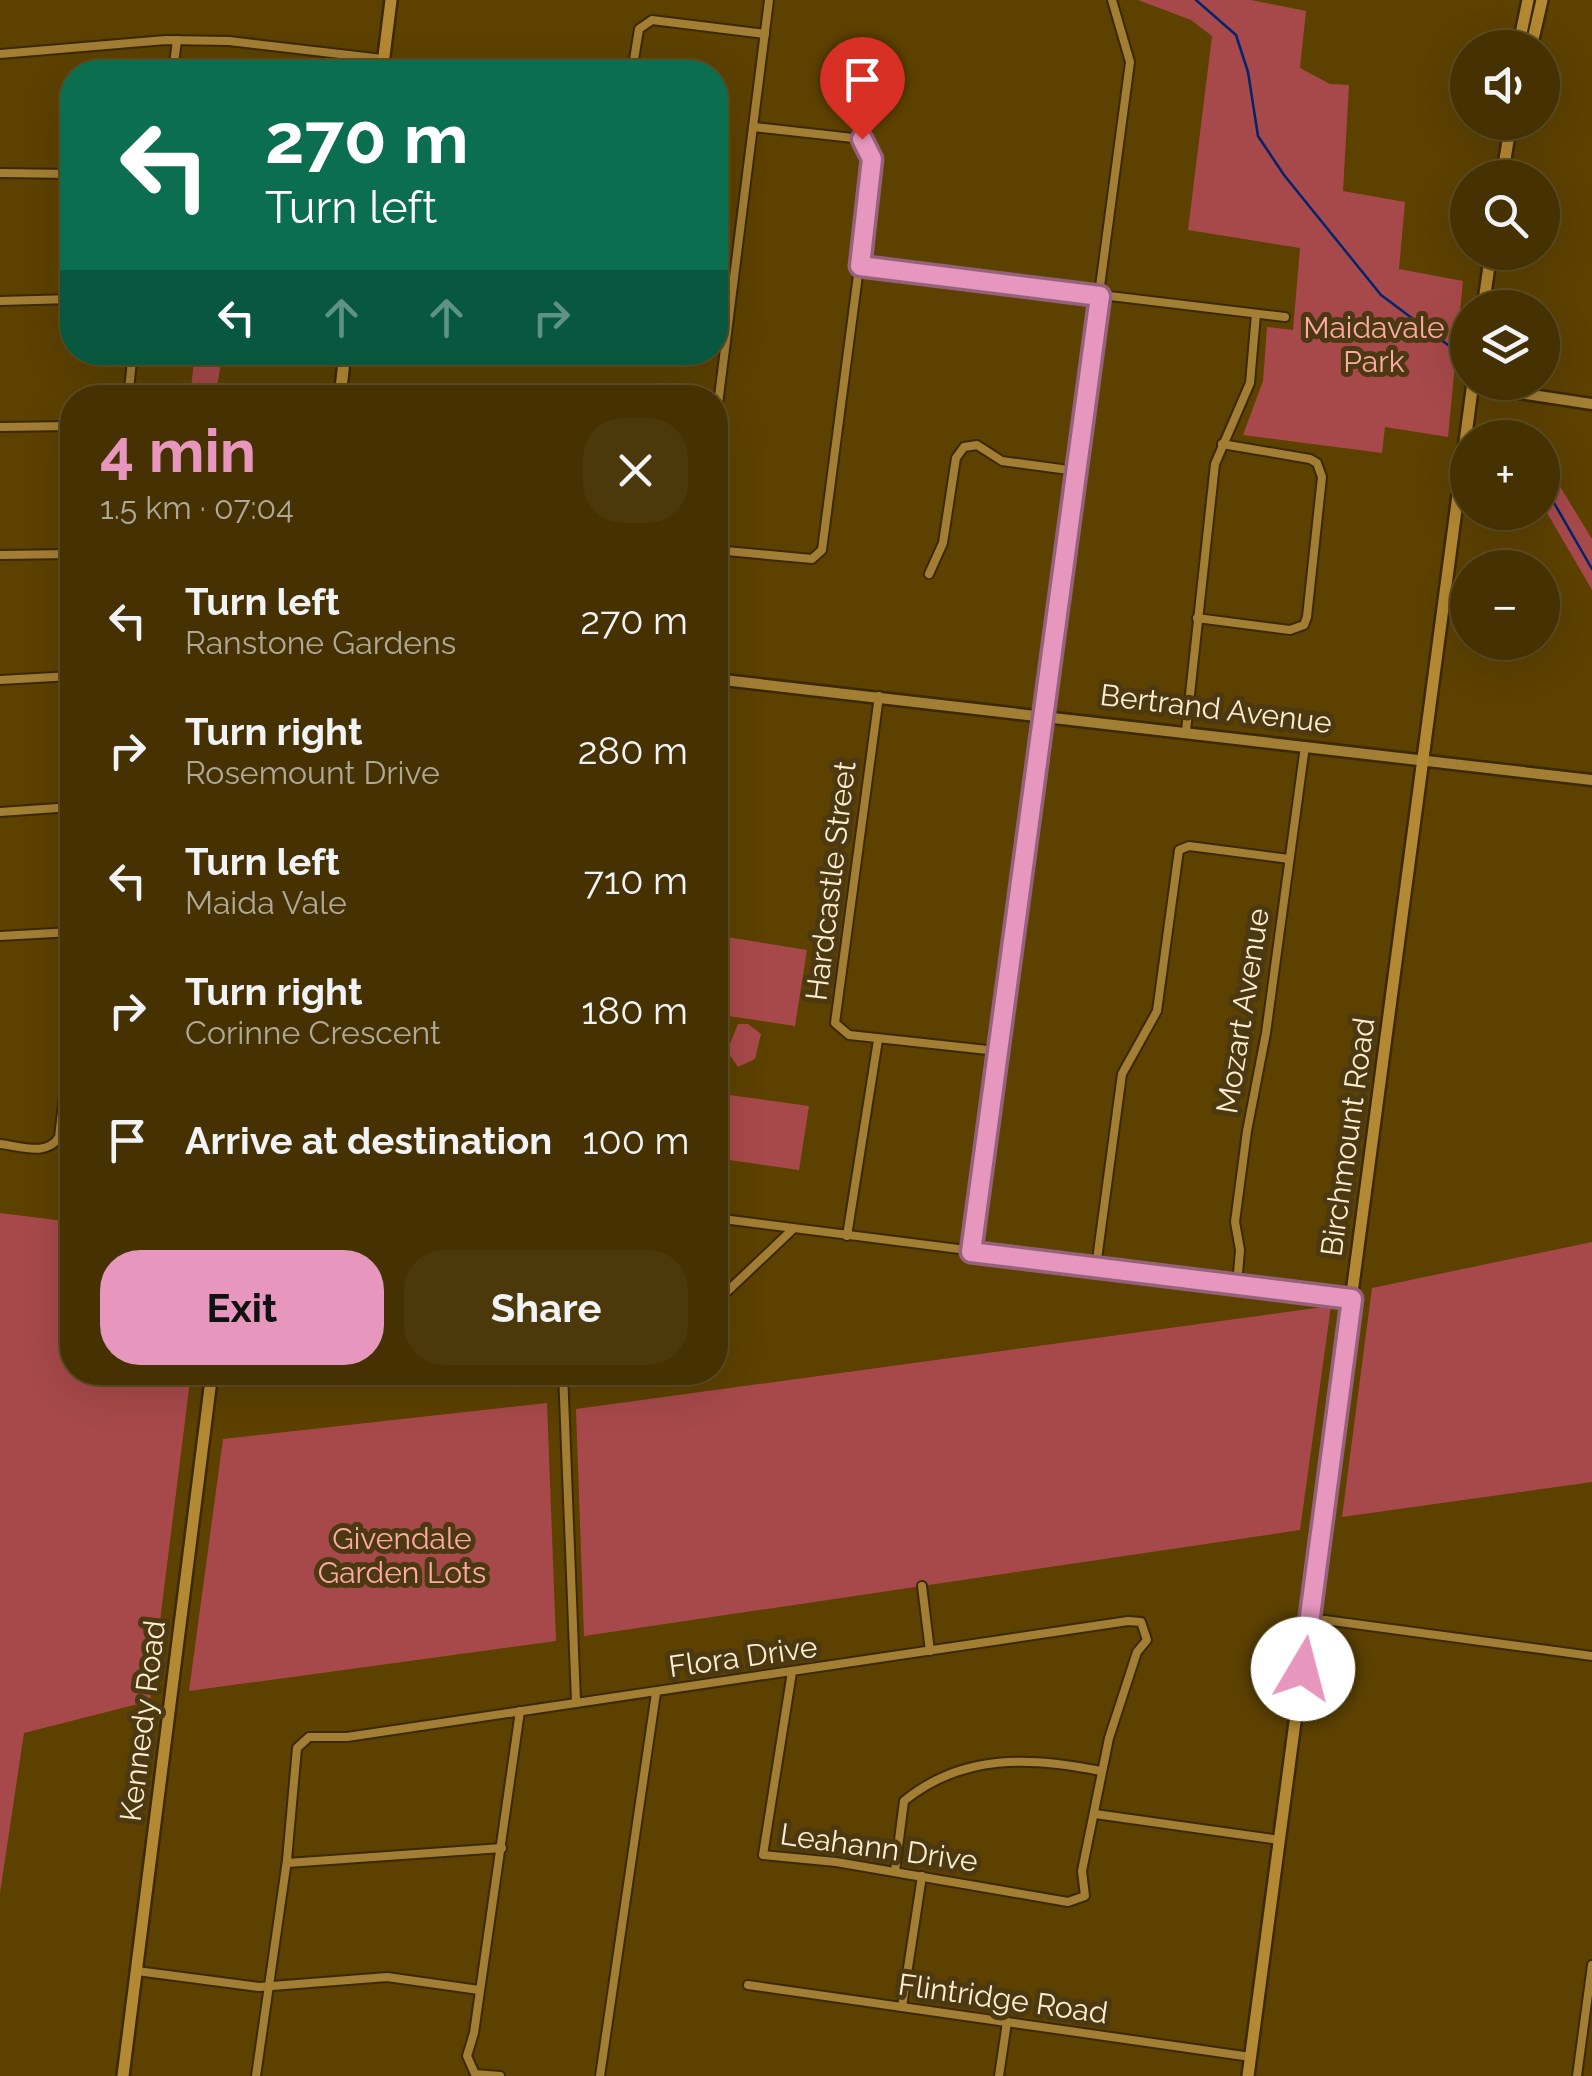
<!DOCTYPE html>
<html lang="en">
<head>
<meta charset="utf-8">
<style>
	:root { --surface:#453101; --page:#4c390b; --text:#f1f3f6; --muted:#b0a999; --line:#5d4c23; --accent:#e797bd }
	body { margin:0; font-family:Raleway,sans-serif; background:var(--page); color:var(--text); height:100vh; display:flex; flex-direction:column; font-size:38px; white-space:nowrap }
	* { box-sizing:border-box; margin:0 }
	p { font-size:32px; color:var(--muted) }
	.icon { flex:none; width:55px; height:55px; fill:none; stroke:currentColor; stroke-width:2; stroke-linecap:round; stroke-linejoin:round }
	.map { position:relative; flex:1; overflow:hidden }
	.side { position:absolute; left:60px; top:385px; width:668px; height:1000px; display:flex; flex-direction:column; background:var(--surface); border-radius:40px; box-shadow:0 10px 40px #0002,0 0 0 2px var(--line) }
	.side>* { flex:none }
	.banner { position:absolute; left:60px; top:60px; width:668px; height:305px; border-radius:40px; box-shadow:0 10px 40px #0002,0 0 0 2px var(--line); background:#0b6e4f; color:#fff; overflow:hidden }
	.fabs { position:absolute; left:1450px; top:30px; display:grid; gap:20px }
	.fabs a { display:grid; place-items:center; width:110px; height:110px; border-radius:50%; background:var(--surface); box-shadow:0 10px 40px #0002,0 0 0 2px var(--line); font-size:50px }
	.pin { position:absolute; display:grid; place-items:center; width:85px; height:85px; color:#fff; margin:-102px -42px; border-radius:50% 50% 50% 0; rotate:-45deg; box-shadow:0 0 10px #0007 }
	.pin .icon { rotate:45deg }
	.me { position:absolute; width:110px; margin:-55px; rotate:8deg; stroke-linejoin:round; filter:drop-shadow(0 0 8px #0008) }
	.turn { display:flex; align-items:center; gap:35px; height:210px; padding:0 40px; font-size:45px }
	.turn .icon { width:130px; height:130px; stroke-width:2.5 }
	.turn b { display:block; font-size:70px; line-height:85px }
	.lanes { display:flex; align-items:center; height:95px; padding:0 40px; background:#0003; justify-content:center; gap:50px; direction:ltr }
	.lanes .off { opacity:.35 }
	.round { display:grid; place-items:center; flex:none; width:105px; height:105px; border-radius:40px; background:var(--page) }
	.headline { display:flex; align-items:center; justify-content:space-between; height:170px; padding:0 40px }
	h1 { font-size:60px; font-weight:700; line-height:75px; color:var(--accent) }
	.button { display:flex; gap:20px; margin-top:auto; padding:20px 40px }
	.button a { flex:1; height:115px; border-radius:40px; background:var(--accent); color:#111; font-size:40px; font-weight:700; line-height:115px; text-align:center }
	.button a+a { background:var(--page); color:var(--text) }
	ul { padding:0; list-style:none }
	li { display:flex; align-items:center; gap:30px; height:130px; padding:0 40px }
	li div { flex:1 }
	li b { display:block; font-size:38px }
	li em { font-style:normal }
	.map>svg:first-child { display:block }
	.green { fill:#a7494a }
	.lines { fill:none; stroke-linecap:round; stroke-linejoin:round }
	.stream { stroke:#01246e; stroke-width:2.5 }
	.minor-casing { stroke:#3c2900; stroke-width:12 }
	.tertiary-casing { stroke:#3c2900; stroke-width:15 }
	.secondary-casing { stroke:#3c2900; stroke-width:16 }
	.minor { stroke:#a37e35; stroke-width:8 }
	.tertiary { stroke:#a37e35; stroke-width:10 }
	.secondary { stroke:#b48933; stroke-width:11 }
	.route-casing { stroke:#96627b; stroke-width:25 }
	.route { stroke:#e797bd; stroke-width:18 }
	.labels { text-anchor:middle; stroke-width:10; stroke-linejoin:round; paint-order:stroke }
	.park-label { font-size:30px; fill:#fdaaa7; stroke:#4c3911 }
	.street-label { font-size:30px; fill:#fdedd1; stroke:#4c3911 }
</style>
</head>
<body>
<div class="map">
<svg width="1592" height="2076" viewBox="0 0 1592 2076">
	<rect width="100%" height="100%" fill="#5c4101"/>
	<!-- green -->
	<g class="green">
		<polygon points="1138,0 1251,0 1306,11 1300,68 1330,84 1349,85 1343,191 1405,202 1399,269 1463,281 1448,437 1385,427 1382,453 1243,435 1263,381 1267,327 1293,330 1300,248 1188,230 1212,36 1191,20"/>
		<polygon points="195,353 223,353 215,397 190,397"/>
		<polygon points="1542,457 1592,539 1592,590 1543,506"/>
		<polygon points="715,935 807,950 795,1026 715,1014"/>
		<polygon points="738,1024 748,1024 761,1034 755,1059 738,1067 727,1051"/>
		<polygon points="715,1093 809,1106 799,1170 715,1158"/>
		<polygon points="0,1213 72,1222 72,1372 191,1373 150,1701 24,1733 0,1893"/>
		<polygon points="1592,1242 1592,1482 1342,1517 1372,1288"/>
		<polygon points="1331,1306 1300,1530 584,1636 576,1409"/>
		<polygon points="547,1403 556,1641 189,1691 223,1439"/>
	</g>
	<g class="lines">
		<!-- stream -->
		<g class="stream">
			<polyline points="1196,0 1236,35 1248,72 1258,136 1284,175 1381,295 1448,345"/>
			<polyline points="1508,422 1517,438"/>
			<polyline points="1542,482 1592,569"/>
		</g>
		<defs>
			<g id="minor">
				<polyline points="0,54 166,40 229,41 383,59"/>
				<polyline points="173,72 177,40"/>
				<polyline points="632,72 639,29 652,20 765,34"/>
				<polyline points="0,173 72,174"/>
				<polyline points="860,266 1285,317"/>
				<polyline points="0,301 72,299"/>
				<polyline points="128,398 133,352"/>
				<polyline points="0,427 72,426"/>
				<polyline points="715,428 769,0"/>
				<polyline points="715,550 812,559 822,550 872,168 870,147 862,139 754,127"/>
				<polyline points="0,555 72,554"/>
				<polyline points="929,574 943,543 956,458 964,447 977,445 1002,461 1076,471"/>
				<polyline points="1197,618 1290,630 1304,625 1307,617 1322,477 1317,463 1310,459 1222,444"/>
				<polyline points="0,680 72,676"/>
				<polyline points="879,696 835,1023 849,1035 997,1051"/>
				<polyline points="1186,731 1215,464 1250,383 1256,314"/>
				<polyline points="0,812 72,807"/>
				<polyline points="0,936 72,932"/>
				<path d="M0 1144C20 1146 47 1157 59 1137L72 1030"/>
				<polyline points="715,1218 1352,1299"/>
				<polyline points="847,1236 878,1040"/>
				<polyline points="971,1252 1130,62 1112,0"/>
				<polyline points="1096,1267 1122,1074 1157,1011 1179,850 1189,846 1289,859"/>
				<polyline points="1237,1285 1240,1250 1235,1222 1247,1131 1266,1033 1305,746"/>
				<polyline points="715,1303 793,1229"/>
				<polyline points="563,1372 576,1701"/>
				<polyline points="922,1586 930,1651"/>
				<polyline points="1310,1618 1592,1656"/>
				<polyline points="1095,1814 1280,1840"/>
				<polyline points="287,1863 502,1848"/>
				<path d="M895 1871 904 1801C963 1753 1031 1757 1101 1771"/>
				<polyline points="137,1971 259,1987 387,1977 479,1990"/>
				<polyline points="748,1985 1251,2057"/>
				<polyline points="902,2007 922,1876"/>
				<polyline points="256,2076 287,1860 297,1748 309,1737 347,1737 1128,1621 1141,1622 1147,1640 1137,1652 1109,1738 1082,1871 1085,1896 1068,1902 836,1862 763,1855 792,1672"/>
				<polyline points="500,2076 475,2074 467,2056 474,2033 520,1711"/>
				<polyline points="600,2076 656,1693"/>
				<polyline points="999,2076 1007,2022"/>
				<polyline points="1577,2076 1592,1965"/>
			</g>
			<g id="tertiary">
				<polyline points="1472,386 1592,404"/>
				<polyline points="715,679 1592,780"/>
			</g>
			<g id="secondary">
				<polyline points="1518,48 1528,0"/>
				<polyline points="1531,48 1542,0"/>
				<polyline points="382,72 391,0"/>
				<polyline points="1502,178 1511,122"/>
				<polyline points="1483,308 1491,252"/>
				<polyline points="340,398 345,352"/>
				<polyline points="123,2076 212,1372"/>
				<polyline points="1248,2076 1473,382"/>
			</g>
		</defs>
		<!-- minor casing -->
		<use href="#minor" class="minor-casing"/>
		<!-- tertiary casing -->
		<use href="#tertiary" class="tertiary-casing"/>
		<!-- secondary casing -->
		<use href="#secondary" class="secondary-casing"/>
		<!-- minor -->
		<use href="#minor" class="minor"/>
		<!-- tertiary -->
		<use href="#tertiary" class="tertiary"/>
		<!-- secondary -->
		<use href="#secondary" class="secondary"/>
	</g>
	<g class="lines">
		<defs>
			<polyline id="route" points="862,139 872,159 860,266 1100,296 971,1252 1352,1299 1303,1669"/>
		</defs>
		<!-- route casing -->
		<use href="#route" class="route-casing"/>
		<!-- route -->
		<use href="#route" class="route"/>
	</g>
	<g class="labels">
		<!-- park labels -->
		<g class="park-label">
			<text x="1374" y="338">Maidavale<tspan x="1374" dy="34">Park</tspan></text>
			<text x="402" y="1549">Givendale<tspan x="402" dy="34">Garden Lots</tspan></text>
		</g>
		<!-- street labels -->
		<g class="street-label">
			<text transform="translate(1216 709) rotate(7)" y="10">Bertrand Avenue</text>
			<text transform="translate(831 881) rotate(-83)" y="10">Hardcastle Street</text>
			<text transform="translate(1243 1011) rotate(-81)" y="10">Mozart Avenue</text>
			<text transform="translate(1348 1137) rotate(-82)" y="10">Birchmount Road</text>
			<text transform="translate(743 1657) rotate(-8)" y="10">Flora Drive</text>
			<text transform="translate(143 1721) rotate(-83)" y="10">Kennedy Road</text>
			<text transform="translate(879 1848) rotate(8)" y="10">Leahann Drive</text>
			<text transform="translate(1003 1999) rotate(8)" y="10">Flintridge Road</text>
		</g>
	</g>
</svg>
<div class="fabs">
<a><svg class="icon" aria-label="sound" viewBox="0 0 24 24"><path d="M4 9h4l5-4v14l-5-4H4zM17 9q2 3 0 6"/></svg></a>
<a><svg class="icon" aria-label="search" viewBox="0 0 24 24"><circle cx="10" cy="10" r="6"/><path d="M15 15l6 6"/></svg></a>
<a><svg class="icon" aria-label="layers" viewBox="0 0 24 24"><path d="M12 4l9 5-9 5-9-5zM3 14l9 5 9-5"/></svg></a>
<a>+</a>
<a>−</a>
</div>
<div class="pin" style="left:862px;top:139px;background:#d93025"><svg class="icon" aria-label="arrive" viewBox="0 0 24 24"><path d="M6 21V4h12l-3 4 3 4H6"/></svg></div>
<svg class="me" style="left:1303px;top:1669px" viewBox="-20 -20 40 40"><circle r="19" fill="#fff"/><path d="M0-13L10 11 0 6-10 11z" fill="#e797bd"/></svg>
<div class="banner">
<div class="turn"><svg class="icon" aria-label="left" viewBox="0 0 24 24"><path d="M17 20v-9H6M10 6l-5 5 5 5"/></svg><div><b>270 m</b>Turn left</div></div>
<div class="lanes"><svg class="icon" aria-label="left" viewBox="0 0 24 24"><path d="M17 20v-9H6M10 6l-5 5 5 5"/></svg><svg class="icon off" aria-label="ahead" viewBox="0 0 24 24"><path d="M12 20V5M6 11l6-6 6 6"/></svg><svg class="icon off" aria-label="ahead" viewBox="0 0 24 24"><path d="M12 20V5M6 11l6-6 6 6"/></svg><svg class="icon off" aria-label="right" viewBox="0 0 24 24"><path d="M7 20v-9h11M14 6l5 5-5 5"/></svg></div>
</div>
<section class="side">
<div class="headline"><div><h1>4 min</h1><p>1.5 km · 07:04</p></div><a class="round"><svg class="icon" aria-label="close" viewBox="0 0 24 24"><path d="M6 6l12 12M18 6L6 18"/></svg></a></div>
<ul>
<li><svg class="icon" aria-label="left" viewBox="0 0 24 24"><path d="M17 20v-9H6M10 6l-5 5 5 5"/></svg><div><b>Turn left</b><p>Ranstone Gardens</p></div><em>270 m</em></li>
<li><svg class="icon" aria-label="right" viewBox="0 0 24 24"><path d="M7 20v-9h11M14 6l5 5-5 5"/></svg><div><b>Turn right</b><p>Rosemount Drive</p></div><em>280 m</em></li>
<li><svg class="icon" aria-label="left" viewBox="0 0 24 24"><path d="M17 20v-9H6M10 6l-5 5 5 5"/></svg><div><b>Turn left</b><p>Maida Vale</p></div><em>710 m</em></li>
<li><svg class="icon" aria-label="right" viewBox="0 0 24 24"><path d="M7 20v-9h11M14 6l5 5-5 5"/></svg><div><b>Turn right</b><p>Corinne Crescent</p></div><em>180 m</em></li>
<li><svg class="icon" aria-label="arrive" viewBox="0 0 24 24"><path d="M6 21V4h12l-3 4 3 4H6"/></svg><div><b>Arrive at destination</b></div><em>100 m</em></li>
</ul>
<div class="button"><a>Exit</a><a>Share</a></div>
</section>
</div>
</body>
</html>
